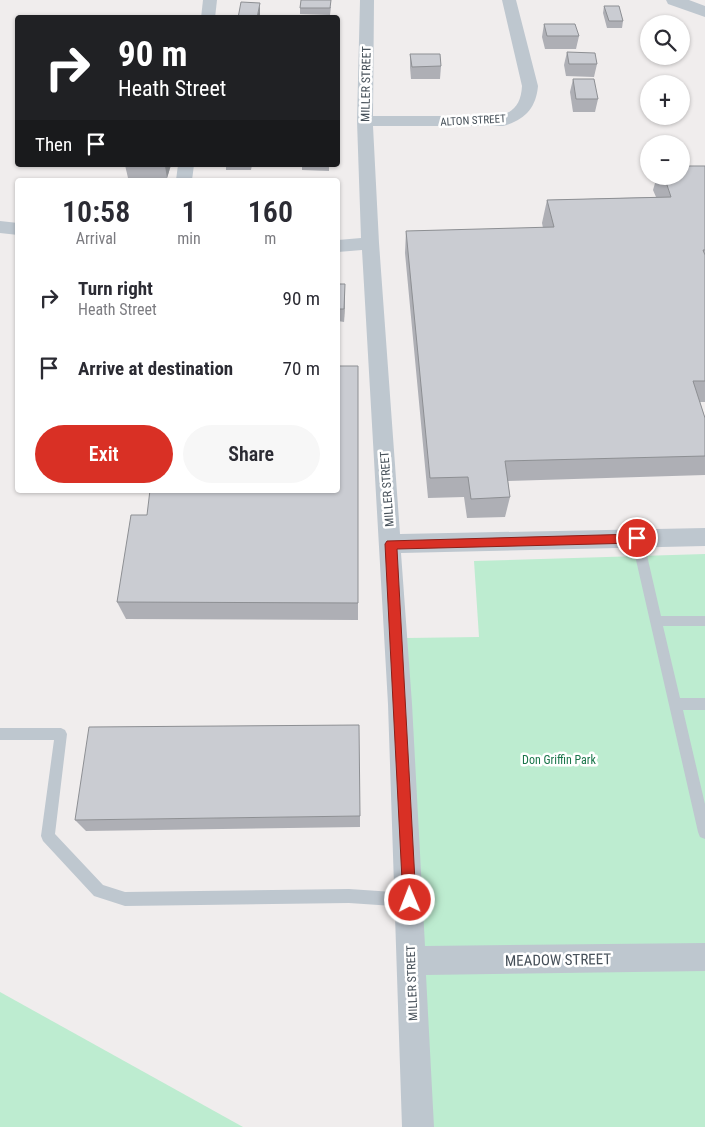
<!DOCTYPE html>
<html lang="en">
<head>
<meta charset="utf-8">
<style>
	:root { --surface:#fff; --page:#f7f7f7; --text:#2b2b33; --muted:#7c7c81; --accent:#d93025 }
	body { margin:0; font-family:"Roboto Condensed",sans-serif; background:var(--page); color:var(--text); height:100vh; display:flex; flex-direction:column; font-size:19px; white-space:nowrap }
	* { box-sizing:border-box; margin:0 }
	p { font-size:16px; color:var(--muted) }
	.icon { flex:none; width:28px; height:28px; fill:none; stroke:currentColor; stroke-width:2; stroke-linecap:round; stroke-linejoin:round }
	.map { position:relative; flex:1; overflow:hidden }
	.side { position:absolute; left:15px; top:178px; width:325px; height:315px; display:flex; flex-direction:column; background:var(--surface); border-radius:5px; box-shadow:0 1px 4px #0004 }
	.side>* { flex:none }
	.top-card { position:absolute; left:15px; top:15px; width:325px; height:152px; border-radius:5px; box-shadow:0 1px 4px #0004; background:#202124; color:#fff; overflow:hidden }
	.fabs { position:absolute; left:640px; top:15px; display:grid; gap:10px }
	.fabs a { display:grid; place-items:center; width:50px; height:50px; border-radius:50%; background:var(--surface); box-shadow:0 1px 4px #0004; font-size:25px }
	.pin { position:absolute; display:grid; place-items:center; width:42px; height:42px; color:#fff; margin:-21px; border:2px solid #fff; border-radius:50%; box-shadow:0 1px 5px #0007 }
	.me { position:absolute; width:55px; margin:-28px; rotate:359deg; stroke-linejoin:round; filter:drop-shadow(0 0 4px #0008) }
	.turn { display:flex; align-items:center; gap:18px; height:105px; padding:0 20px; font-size:22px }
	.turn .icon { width:65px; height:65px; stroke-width:2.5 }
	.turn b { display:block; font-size:35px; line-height:42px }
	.then { display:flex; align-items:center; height:48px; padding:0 20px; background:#0003; gap:10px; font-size:19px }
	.eta { display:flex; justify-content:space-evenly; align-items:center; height:85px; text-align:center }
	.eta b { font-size:30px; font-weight:600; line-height:35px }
	.cta { display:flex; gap:10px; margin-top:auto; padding:10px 20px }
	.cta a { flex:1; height:58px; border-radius:30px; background:var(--accent); color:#fff; font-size:20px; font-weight:600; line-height:58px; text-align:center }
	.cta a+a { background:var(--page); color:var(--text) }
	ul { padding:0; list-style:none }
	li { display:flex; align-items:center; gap:15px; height:70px; padding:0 20px }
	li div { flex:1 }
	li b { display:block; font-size:19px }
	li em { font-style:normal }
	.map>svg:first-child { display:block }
	.green { fill:#bdecd0 }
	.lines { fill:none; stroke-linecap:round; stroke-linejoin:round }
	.service { fill:#bec7cf; fill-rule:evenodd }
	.minor { fill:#bec7cf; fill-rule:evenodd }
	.tertiary { fill:#bec7cf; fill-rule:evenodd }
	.wall { fill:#aeafb5 }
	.shaded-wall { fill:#8d8f93 }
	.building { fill:#caccd2; stroke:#8d8f93 }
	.route { fill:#d93025; stroke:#8d1f18 }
	.labels { text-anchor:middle; stroke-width:5; stroke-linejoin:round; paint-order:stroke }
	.far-street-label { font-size:11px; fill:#465059; stroke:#fff }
	.street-label { font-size:12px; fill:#465059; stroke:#fff }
	.park-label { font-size:12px; fill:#1b764b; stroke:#fff }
	.near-street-label { font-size:15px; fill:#465059; stroke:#fff }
</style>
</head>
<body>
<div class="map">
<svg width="705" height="1127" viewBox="0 0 705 1127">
	<rect width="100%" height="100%" fill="#f0eded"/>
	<!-- green -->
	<g class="green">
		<polygon points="705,554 705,1127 431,1127 407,638 479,637 474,561"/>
		<polygon points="0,992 243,1127 0,1127"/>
	</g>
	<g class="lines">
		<!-- service -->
		<g class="service">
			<polygon points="637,533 641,535 643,538 661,616 705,616 705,626 663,626 680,698 705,698 705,710 683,710 705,804 705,839 700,837 698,832 631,538 633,535"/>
			<polygon points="0,728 61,728 65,730 67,734 55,834 103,885 125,892 349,889 408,893 413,895 415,900 413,905 408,907 349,903 125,906 94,896 43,841 41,836 54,740 0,740"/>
		</g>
		<!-- minor -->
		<g class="minor">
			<polygon points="203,0 217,0 215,18 201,18"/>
			<path d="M360 0H374L373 116H501C516 110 521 102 522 86L502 0H516L538 86C536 108 525 120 503 126H373L379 243 400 534 705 528V546L401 553 412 704 425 946 705 943V971L426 975 434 1127H402L388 704 362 250 338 252V240L361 238 357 121Z"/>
			<polygon points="178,165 194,165 192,180 176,180"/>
			<polygon points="0,221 18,223 18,235 0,233"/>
		</g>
		<!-- tertiary -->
		<polygon class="tertiary" points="666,0 689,0 705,6 705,17 668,4"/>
	</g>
	<!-- wall -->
	<g class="wall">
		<polygon points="604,6 623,21 622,28 607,28 603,13"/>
		<polygon points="331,7 330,15 300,14 300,8"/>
		<polygon points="544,24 579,36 576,49 545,49 542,37"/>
		<polygon points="567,52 597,64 594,77 566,76 564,65"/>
		<polygon points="410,54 441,66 440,79 411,79 410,67"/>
		<polygon points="573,79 598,99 595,112 573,112 570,92"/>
		<polygon points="125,165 171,165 167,178 128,178"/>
		<polygon points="226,165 252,165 251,170 226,170"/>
		<polygon points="302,165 329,165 329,171 302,170"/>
		<polygon points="705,166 705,402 700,402 705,418 705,475 508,481 510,497 505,517 467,518 464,497 428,498 405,253 406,231 543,228 542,223 547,200 656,197 653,190 657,176 681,176"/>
		<polygon points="338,284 345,296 344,322 338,321"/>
		<polygon points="358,366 358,620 126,619 117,602 147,515"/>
		<polygon points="360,816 360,827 86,831 75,820"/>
	</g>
	<!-- shaded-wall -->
	<g class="shaded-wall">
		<polygon points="260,3 260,18 257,18"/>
		<polygon points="165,165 171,165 167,178 165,166"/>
		<polygon points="345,284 345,296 344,322 344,309"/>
	</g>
	<!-- building -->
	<g class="building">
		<polygon points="301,0 331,0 330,8 300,8"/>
		<polygon points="241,2 260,3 257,18 238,18"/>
		<polygon points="604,6 619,6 623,21 609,21"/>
		<polygon points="544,24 575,24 579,36 547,36"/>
		<polygon points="567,52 595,53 597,64 569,64"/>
		<polygon points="410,54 440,54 441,66 412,67"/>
		<polygon points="573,79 594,79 598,99 576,99"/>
		<polygon points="130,165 165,165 165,166"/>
		<polygon points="681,166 705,166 705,250 703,250 705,255 705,381 693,381 705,418 705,456 505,461 510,497 471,499 468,477 430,478 406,231 554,227 547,200 671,197 664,176 681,176"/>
		<polygon points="338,284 345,284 344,309 338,309"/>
		<polygon points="338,366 358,366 358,603 117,602 131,515 147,515 150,490 338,490"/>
		<polygon points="359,725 360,816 75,820 89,727"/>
	</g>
	<!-- route -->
	<polygon class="route" points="637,534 643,538 637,543 397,549 416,900 414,905 410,907 405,905 403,900 385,544 387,541"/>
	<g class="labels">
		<!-- far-street labels -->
		<g class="far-street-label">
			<text transform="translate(473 120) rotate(-3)" y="4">ALTON STREET</text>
		</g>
		<!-- street labels -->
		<g class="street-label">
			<text transform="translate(366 84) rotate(-89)" y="4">MILLER STREET</text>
			<text transform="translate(387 489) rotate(-94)" y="4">MILLER STREET</text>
			<text transform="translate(412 983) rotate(-92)" y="4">MILLER STREET</text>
		</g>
		<!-- park labels -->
		<g class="park-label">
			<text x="559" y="764">Don Griffin Park</text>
		</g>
		<!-- near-street labels -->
		<g class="near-street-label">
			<text transform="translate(558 960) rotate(-1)" y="5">MEADOW STREET</text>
		</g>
	</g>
</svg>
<div class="fabs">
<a><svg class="icon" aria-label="search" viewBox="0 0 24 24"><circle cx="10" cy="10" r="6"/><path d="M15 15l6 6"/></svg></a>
<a>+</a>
<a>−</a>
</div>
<div class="pin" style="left:637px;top:538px;background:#d93025"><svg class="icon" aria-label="arrive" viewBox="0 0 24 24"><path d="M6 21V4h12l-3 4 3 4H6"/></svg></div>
<svg class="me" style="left:410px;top:900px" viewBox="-20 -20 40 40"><circle r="17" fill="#d93025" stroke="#fff" stroke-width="3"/><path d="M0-11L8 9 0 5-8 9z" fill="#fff"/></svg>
<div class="top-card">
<div class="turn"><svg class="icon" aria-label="right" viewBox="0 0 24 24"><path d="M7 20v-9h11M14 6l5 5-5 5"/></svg><div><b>90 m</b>Heath Street</div></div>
<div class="then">Then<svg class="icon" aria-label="arrive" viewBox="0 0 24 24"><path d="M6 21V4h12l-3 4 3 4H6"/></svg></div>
</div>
<section class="side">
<div class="eta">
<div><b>10:58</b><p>Arrival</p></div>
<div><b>1</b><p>min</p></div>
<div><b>160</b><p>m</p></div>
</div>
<ul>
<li><svg class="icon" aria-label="right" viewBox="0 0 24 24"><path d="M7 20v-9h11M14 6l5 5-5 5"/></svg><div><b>Turn right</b><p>Heath Street</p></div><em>90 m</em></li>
<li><svg class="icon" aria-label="arrive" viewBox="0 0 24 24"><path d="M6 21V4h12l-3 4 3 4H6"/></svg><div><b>Arrive at destination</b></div><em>70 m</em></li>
</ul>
<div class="cta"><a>Exit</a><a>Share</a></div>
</section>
</div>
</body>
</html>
